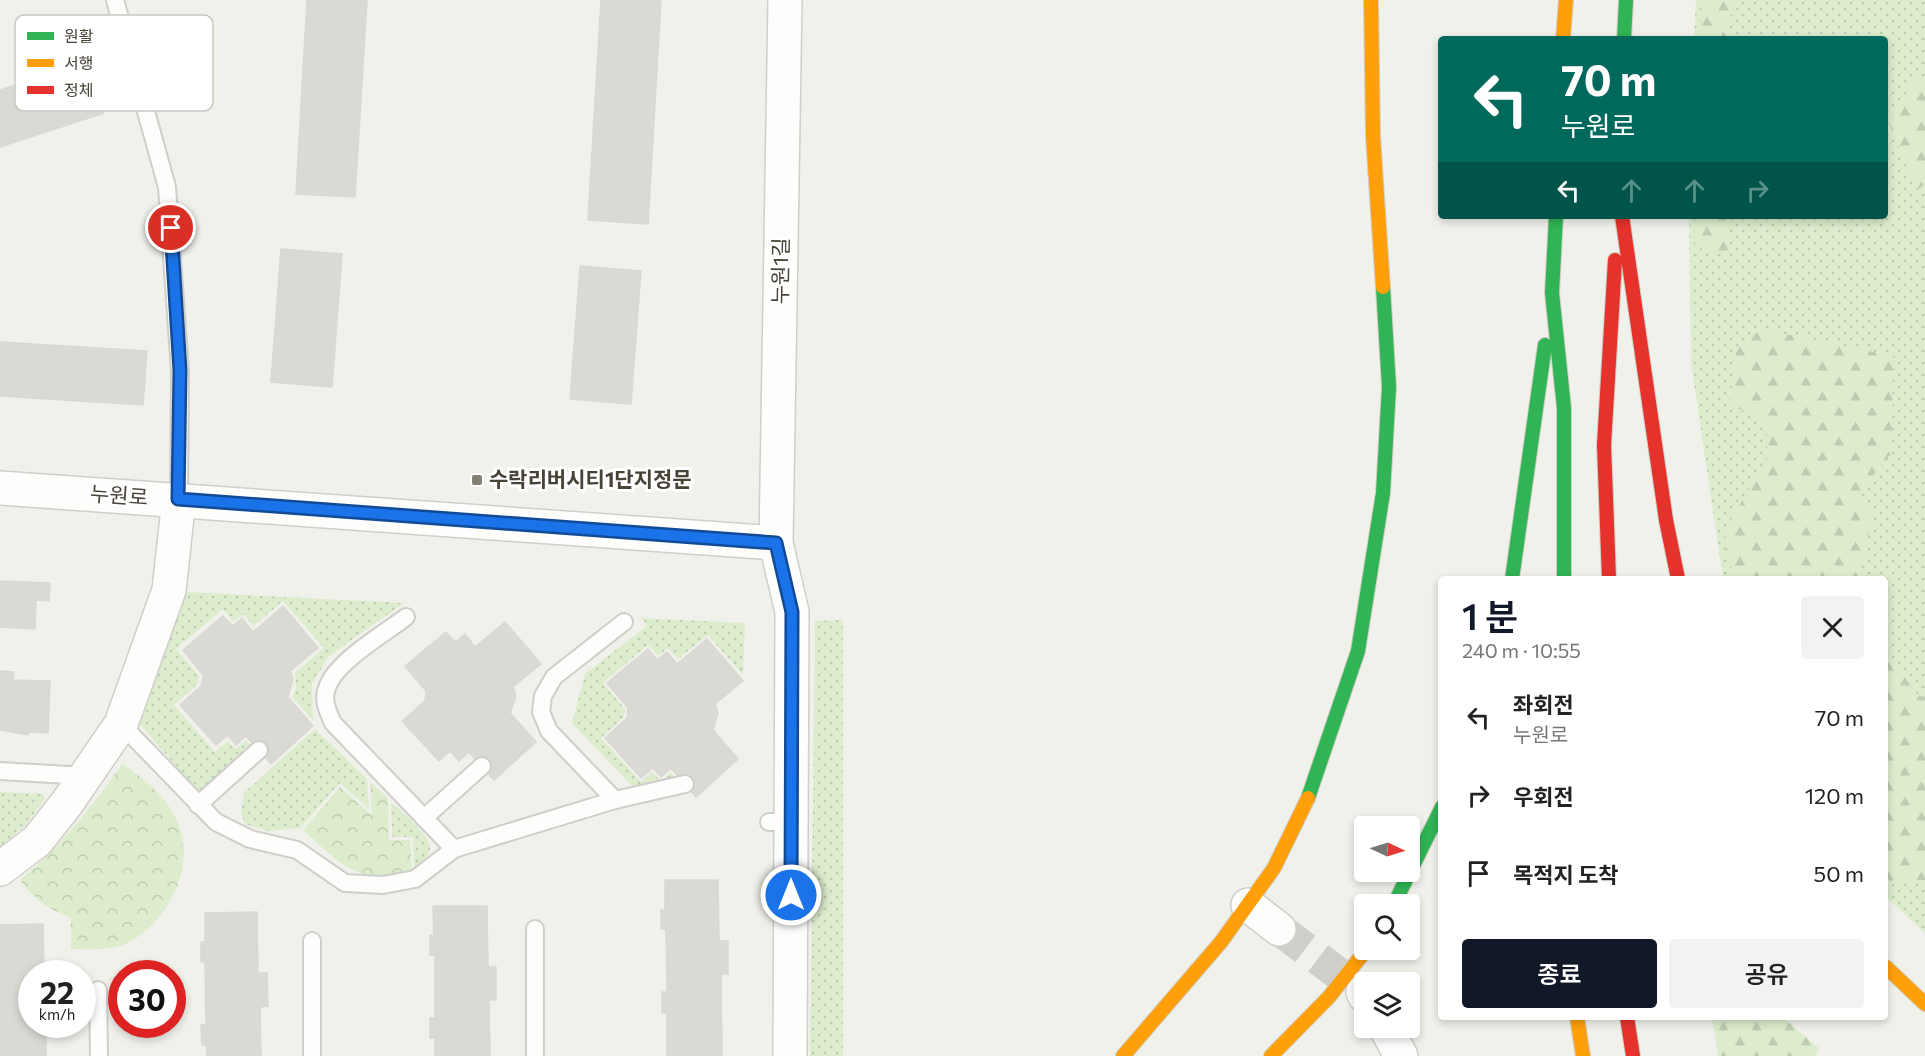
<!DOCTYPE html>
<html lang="ko">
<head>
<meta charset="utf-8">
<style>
	:root { --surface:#fff; --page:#f2f2f2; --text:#222; --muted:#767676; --accent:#111827 }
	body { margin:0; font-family:Commissioner,"Noto Sans KR",sans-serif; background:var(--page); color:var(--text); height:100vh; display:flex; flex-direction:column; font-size:22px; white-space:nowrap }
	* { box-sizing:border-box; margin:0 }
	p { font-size:20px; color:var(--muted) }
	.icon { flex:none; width:33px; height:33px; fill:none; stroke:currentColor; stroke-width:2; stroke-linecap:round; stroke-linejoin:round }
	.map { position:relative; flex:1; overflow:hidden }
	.drawer { position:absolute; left:1438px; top:576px; width:450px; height:444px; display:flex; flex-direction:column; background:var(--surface); border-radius:6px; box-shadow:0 3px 9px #0003 }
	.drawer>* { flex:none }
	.guide { position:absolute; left:1438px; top:36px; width:450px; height:183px; border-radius:6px; box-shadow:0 3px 9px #0003; background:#00695c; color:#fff; overflow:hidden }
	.needle { width:39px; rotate:94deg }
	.controls { position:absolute; left:1354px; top:816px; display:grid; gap:12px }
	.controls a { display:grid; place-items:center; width:66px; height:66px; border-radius:6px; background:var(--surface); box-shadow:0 3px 9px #0003; font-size:30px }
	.speed { position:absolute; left:18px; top:960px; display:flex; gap:12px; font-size:30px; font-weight:700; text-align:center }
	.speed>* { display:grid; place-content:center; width:78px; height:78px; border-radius:50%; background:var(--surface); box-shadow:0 3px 9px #0003; line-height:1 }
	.speed small { font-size:15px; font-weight:400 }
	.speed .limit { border:9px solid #d22; background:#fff; color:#111 }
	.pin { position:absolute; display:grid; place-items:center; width:51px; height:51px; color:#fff; margin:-26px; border:3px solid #fff; border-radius:50%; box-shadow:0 2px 6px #0007 }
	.me { position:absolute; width:66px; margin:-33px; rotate:0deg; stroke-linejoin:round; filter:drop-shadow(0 0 4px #0008) }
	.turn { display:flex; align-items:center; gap:21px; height:126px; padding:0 24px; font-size:27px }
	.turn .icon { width:78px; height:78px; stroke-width:2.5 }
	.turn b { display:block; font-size:42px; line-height:51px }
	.lanes { display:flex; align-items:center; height:57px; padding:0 24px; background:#0003; justify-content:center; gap:30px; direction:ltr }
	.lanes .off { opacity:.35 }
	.round { display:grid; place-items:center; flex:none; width:63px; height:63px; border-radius:6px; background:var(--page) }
	.overview { display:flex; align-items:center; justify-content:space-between; height:102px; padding:0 24px }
	h1 { font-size:36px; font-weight:600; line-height:45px; color:var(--accent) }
	.action { display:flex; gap:12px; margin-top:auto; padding:12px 24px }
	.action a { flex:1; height:69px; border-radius:6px; background:var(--accent); color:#fff; font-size:24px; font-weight:600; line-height:69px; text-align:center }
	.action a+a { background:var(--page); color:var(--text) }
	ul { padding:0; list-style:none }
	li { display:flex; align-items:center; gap:18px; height:78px; padding:0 24px }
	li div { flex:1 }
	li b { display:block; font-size:22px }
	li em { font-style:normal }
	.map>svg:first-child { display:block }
	.grass { fill:url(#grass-dots) }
	.forest { fill:url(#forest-firs) }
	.park { fill:url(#park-crowns) }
	.building { fill:#dbd9d4; stroke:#d9d8d2; stroke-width:1.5 }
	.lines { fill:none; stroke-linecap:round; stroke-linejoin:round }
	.street-tunnel { stroke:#cfcec8; stroke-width:33; stroke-dasharray:33 16; stroke-linecap:butt }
	.lane-casing { stroke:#d0ceca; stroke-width:20 }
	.street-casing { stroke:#d0ceca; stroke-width:36 }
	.fast-casing { stroke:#d0cec3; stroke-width:16 }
	.slow-casing { stroke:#d0cec3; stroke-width:16 }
	.jam-casing { stroke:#d0cec3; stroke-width:16 }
	.lane { stroke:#fdfdfc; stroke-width:16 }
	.street { stroke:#fdfdfc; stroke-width:33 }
	.fast { stroke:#30b455; stroke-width:14 }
	.slow { stroke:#ff9f0a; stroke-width:14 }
	.jam { stroke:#e5322d; stroke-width:14 }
	.route-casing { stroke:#114b97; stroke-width:15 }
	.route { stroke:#1a73e8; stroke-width:10 }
	.poi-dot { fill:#838076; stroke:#fff; stroke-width:2 }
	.labels { text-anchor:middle; stroke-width:6; stroke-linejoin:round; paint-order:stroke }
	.street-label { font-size:21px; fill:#484337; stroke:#fff }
	.poi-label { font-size:21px; font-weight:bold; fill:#484337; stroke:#fff; text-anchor:start }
	.key { fill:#fff; stroke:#c8c7c3; stroke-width:1.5 }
	.key-label { font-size:16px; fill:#484337 }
</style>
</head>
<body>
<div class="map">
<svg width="1925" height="1056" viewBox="0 0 1925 1056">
	<defs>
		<pattern id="grass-dots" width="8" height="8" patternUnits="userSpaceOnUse" patternTransform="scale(1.5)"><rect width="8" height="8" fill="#dceccd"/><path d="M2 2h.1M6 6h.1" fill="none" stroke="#beccb1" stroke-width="1.8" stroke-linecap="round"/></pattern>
		<pattern id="forest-firs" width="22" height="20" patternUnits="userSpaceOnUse" patternTransform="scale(1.5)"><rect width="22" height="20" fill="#dceccd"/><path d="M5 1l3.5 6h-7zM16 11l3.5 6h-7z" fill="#beccb1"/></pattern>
		<pattern id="park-crowns" width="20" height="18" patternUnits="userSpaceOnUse" patternTransform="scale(1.5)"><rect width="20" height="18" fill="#dceccd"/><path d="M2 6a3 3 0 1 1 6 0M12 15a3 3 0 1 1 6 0" fill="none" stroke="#beccb1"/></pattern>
	</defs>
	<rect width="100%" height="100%" fill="#f1f1ec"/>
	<!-- grass -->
	<g class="grass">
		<polygon points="1696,0 1925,0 1925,933 1886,897 1886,579 1723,579 1691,363 1689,216 1886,216 1886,39 1694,39"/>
		<polygon points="187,592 404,603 329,656 312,684 313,720 292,697 296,689 295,673 324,648 283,601 254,626 243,614 233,621 223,609 176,649 199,676 197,685 174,705 215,752 228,741 235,749 246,740 253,748 201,795 139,723"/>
		<polygon points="642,618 745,623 743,675 708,635 678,659 668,648 658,656 648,645 603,683 625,709 624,717 601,738 641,782 652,772 661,781 671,772 678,781 635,789 572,723 585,674 647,626"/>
		<polygon points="843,620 843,1056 810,1056 815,621"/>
		<polygon points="315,729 367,779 369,809 340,783 300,828 268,831 245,824 241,813 244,793"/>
		<polygon points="0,792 43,794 45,798 25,826 0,847"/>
		<path d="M391 802C401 811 433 837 430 850 429 858 420 863 414 867L413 837H392Z"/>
	</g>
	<!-- forest -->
	<g class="forest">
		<polygon points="1702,0 1737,0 1738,7 1728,18 1730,39 1699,39"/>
		<polygon points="1915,78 1925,81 1925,184 1917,190 1889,123"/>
		<polygon points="1694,216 1726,216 1729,249 1723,253 1695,247"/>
		<polygon points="1761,329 1893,356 1892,452 1856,497 1874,511 1860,571 1866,579 1733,579 1724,531 1767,459 1767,424 1730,404 1736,349"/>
		<polygon points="1886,653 1918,695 1925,697 1925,880 1889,881 1886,876"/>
		<polygon points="1712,1017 1782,1017 1819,1048 1816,1056 1718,1056"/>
	</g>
	<!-- park -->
	<g class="park">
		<path d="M122 764C175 796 204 846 168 904 159 920 142 937 125 944 108 951 88 949 71 949V918C48 909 35 900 20 880 61 846 91 808 122 764Z"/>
		<path d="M370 782 388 798 389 840H410L412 869C359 889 339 862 303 830L340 787 372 815Z"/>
	</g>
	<!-- building -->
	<g class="building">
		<polygon points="307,0 367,0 355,197 296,194"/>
		<polygon points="601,0 661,0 648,224 588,220"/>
		<polygon points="88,62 104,113 0,147 0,90"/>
		<polygon points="281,249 342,254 332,387 271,382"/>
		<polygon points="580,266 641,271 631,404 570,399"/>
		<polygon points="0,342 147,351 143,405 0,396"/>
		<polygon points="0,581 50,583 49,601 36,600 35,629 0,627"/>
		<polygon points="283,606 318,648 290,671 293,679 288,697 313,726 271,764 246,736 236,745 228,735 216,745 180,705 202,685 203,675 183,650 223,616 233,626 242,618 253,632"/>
		<polygon points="505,622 541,664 513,687 516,696 510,713 536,742 494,780 469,752 459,761 450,751 439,761 402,721 425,701 426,691 405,666 446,632 455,642 465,634 475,647"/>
		<polygon points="707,639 743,681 715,704 718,713 713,730 738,759 696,797 671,768 661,777 653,768 641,778 605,738 627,718 628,708 607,683 648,649 657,660 667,652 677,664"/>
		<polygon points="0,671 14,672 13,680 50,681 48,733 29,732 28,735 0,730"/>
		<polygon points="665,880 718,880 719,941 728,941 728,974 721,974 722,1056 667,1056 667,1013 662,1013 662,992 667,992 666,929 661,929 661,910 665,910"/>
		<polygon points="433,906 487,906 488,967 496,967 496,1000 489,1000 490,1056 435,1056 435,1038 430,1038 430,1018 435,1018 435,955 430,955 430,935 434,936"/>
		<polygon points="257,912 258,973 267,973 268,1006 260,1007 261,1056 207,1056 206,1045 202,1045 201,1025 206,1025 205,961 201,962 201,942 205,942 205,913"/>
		<polygon points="43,924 44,974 32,974 32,1024 46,1024 46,1056 0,1056 0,925"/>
	</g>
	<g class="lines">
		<!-- street-tunnel -->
		<polyline class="street-tunnel" points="1279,929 1363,992"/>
		<defs>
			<g id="lane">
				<polyline points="115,0 167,187 180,371 179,499"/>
				<path d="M406 617C384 634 335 662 327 688 322 700 328 712 333 723L454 849"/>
				<polyline points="121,724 216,822 250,839 297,850 345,883 383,885 415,879 454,849 615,800 685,784"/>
				<polyline points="0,771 85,776"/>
				<polyline points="615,800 549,731 541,712 543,696 554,677 624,622"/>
				<polyline points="198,805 259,750"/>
				<polyline points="424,818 482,766"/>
				<polyline points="769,822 791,822"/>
				<polyline points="535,929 535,1056"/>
				<polyline points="312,941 312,1056"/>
				<polyline points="98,990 99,1056"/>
			</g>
			<g id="street">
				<polyline points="785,0 776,543 792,612 790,1056"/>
				<polyline points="0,488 776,543"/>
				<polyline points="0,869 37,841 67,803 121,724 169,590 179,499"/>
				<polyline points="1248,905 1279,929"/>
				<polyline points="1363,992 1365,996"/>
				<polyline points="1386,1028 1401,1056"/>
			</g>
			<g id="fast">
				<polyline points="1624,39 1626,0"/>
				<polyline points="1556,216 1552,293 1564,408 1564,579"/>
				<polyline points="1512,579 1545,345"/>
				<polyline points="1308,798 1358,651 1383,493 1389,387 1383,287"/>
				<polyline points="1394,904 1442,807"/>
			</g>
			<g id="slow">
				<polyline points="1371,0 1373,136 1383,287"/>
				<polyline points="1563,39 1566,0"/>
				<polyline points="1886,967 1925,1004"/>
				<polyline points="1577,1017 1583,1056"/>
				<polyline points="1123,1056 1221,942 1274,868 1308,798"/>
				<polyline points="1271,1056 1329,997 1366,950"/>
			</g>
			<g id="jam">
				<polyline points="1622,216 1666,520 1678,579"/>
				<polyline points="1609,579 1604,445 1615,260"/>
				<polyline points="1627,1017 1633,1056"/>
			</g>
		</defs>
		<!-- lane casing -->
		<use href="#lane" class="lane-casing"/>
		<!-- street casing -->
		<use href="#street" class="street-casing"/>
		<!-- fast casing -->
		<use href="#fast" class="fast-casing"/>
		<!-- slow casing -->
		<use href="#slow" class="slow-casing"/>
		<!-- jam casing -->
		<use href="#jam" class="jam-casing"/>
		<!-- lane -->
		<use href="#lane" class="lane"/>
		<!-- street -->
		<use href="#street" class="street"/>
		<!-- fast -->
		<use href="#fast" class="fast"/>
		<!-- slow -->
		<use href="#slow" class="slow"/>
		<!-- jam -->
		<use href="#jam" class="jam"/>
	</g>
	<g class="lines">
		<defs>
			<polyline id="route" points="171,228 180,370 178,499 776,543 792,612 791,895"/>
		</defs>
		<!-- route casing -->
		<use href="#route" class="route-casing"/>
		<!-- route -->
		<use href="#route" class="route"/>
	</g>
	<!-- markers -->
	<rect class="poi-dot" x="471" y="474" width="12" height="12" rx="3"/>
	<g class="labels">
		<!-- street labels -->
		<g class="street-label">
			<text transform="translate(781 271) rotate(-89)" y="7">누원1길</text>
			<text transform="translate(119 496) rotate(4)" y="7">누원로</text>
		</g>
		<!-- poi labels -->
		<g class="poi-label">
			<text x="489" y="487">수락리버시티1단지정문</text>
		</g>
	</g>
	<!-- legend -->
	<rect x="15" y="15" width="198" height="96" rx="9" class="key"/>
	<rect x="27" y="32" width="27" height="8" fill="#30b455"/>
	<rect x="27" y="59" width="27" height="8" fill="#ff9f0a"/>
	<rect x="27" y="86" width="27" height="8" fill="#e5322d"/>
	<g class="key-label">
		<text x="64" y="42">원활</text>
		<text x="64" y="69">서행</text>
		<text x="64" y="96">정체</text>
	</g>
</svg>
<div class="controls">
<a><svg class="needle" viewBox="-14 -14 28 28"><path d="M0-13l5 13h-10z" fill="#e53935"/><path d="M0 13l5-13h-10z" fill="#767676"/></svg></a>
<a><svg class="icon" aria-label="search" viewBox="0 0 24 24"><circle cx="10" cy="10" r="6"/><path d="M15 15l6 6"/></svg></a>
<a><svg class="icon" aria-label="layers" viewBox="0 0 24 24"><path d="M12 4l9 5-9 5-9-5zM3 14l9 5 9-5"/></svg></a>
</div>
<div class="speed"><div>22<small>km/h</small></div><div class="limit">30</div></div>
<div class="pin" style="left:171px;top:228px;background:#d93025"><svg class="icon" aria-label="arrive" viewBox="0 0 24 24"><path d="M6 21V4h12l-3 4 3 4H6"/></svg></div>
<svg class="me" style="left:791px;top:895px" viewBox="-20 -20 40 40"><circle r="17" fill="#1a73e8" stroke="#fff" stroke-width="3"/><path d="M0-11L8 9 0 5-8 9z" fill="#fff"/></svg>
<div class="guide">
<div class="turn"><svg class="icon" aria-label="left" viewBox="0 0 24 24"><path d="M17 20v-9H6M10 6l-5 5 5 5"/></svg><div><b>70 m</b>누원로</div></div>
<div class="lanes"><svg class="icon" aria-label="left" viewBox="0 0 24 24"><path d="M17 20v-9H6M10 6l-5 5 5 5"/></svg><svg class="icon off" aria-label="ahead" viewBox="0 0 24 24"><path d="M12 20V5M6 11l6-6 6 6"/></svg><svg class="icon off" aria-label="ahead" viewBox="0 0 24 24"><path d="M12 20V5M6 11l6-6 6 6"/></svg><svg class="icon off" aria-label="right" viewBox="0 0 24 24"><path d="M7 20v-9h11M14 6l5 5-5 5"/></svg></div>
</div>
<section class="drawer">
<div class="overview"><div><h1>1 분</h1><p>240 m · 10:55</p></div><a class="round"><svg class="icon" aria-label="close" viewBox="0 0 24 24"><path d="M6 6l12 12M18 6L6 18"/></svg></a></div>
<ul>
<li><svg class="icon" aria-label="left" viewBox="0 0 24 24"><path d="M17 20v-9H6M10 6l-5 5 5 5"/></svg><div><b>좌회전</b><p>누원로</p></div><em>70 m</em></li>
<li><svg class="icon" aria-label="right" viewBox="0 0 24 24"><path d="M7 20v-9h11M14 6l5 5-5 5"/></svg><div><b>우회전</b></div><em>120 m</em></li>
<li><svg class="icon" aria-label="arrive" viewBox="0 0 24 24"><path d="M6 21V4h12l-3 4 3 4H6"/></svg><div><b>목적지 도착</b></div><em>50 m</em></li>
</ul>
<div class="action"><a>종료</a><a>공유</a></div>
</section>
</div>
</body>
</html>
